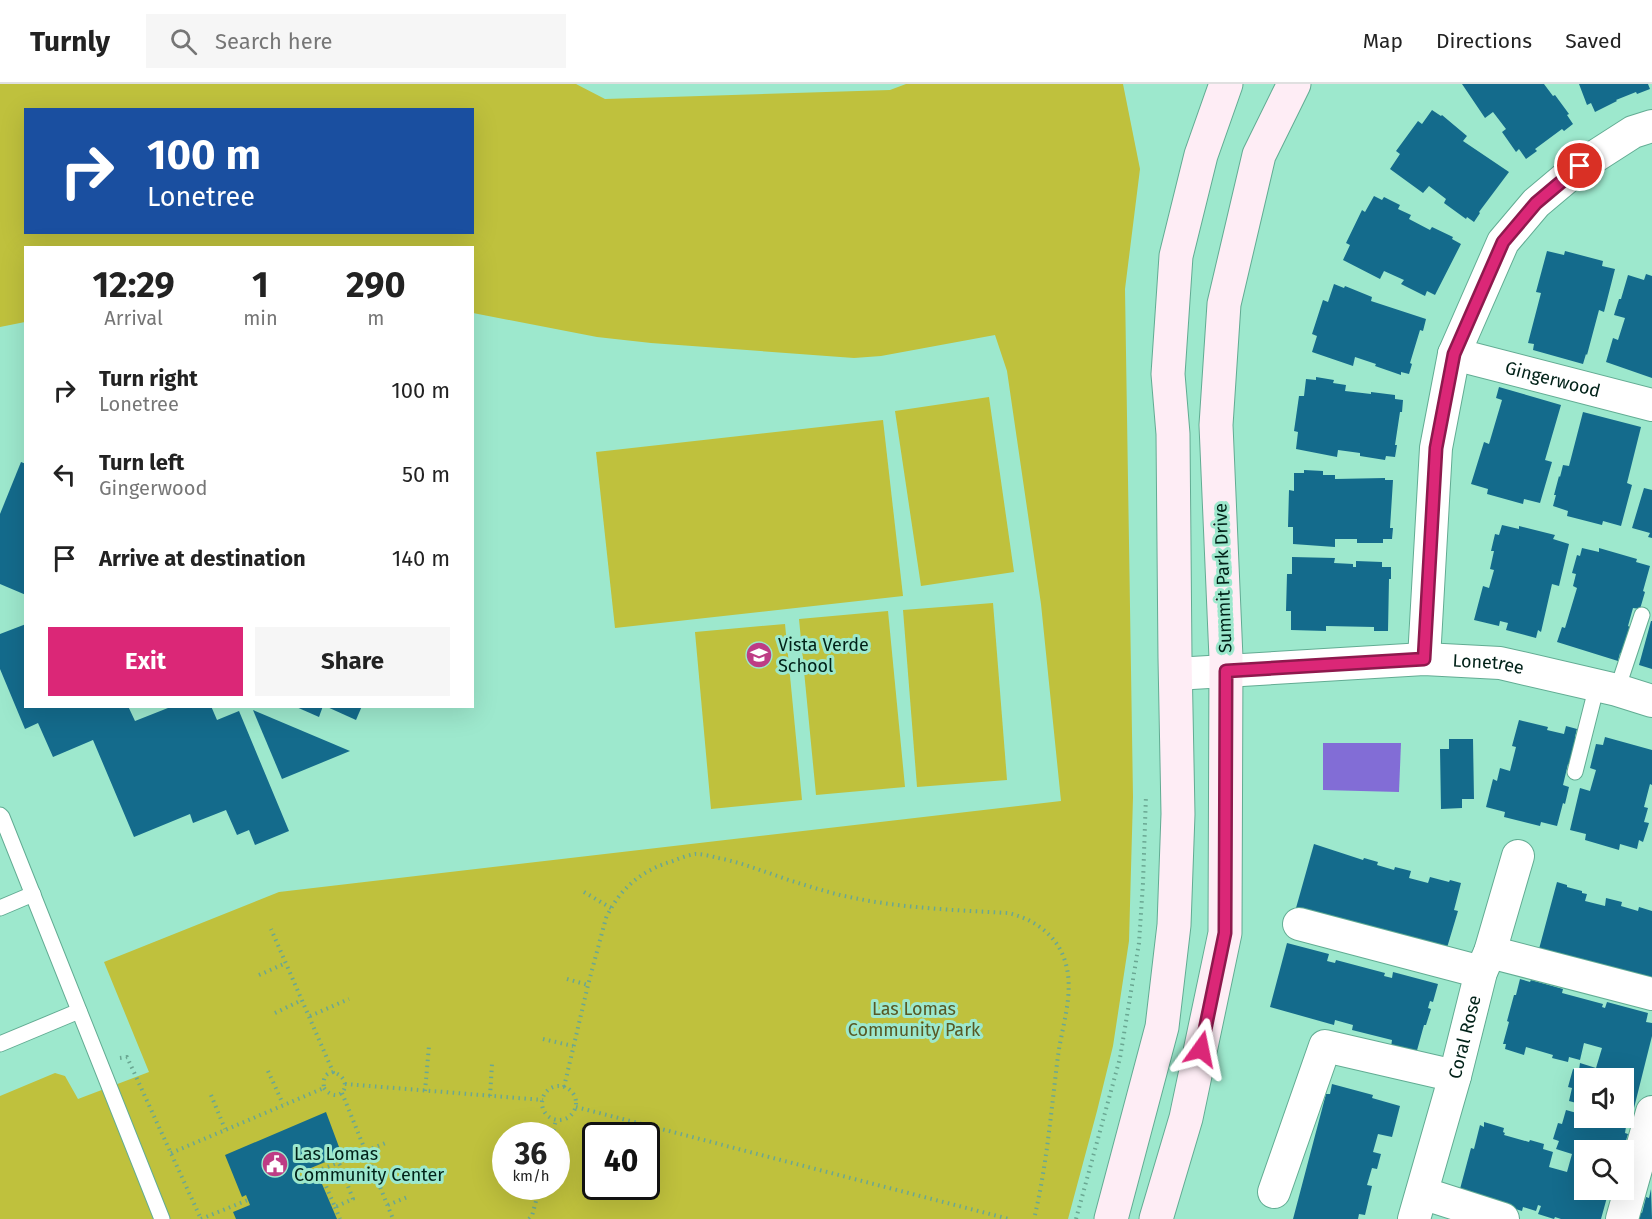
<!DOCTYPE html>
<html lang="en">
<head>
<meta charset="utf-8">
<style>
	:root { --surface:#fff; --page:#f6f6f6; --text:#222; --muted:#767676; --line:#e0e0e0; --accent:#db2777 }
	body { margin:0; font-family:"Fira Sans",sans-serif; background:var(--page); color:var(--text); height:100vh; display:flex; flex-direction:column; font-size:22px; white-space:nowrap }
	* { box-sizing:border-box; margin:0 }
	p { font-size:20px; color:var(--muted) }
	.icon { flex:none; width:33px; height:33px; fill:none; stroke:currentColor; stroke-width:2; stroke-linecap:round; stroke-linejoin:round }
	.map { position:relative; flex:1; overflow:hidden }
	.details { position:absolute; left:24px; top:162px; width:450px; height:462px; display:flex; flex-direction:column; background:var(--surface); border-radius:0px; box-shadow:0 6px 24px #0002 }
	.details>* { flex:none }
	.banner { position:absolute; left:24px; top:24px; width:450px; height:126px; border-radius:0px; box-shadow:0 6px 24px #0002; background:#1a4fa0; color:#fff; overflow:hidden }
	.controls { position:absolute; left:1574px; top:984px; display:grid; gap:12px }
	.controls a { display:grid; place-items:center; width:60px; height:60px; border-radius:0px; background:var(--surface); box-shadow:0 6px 24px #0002; font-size:30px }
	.speed { position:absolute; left:492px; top:1038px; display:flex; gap:12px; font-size:30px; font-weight:700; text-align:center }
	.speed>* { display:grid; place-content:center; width:78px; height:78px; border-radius:50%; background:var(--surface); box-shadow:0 6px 24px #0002; line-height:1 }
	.speed small { font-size:15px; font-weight:400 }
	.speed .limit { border:3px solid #111; border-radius:9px; background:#fff; color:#111 }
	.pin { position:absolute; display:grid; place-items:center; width:51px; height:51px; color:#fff; margin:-26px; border:3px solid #fff; border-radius:50%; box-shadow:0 2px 6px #0007 }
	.me { position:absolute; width:66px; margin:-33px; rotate:12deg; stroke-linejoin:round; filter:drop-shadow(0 0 4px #0008) }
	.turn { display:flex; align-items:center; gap:21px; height:126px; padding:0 24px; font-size:27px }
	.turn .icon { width:78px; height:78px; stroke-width:2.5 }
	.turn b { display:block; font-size:42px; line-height:51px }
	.eta { display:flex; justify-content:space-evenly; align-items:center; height:102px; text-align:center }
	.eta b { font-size:36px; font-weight:700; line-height:42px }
	.action { display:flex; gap:12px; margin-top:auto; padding:12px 24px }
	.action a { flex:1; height:69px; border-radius:0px; background:var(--accent); color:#fff; font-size:24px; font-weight:700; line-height:69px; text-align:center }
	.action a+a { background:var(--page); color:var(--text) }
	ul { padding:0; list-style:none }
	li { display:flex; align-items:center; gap:18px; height:84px; padding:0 24px }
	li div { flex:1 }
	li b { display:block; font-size:22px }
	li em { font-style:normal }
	header { display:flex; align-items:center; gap:36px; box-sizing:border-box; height:84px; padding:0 30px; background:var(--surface); border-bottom:2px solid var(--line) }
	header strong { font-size:28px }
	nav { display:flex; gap:33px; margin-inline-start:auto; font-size:21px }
	.search { width:420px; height:54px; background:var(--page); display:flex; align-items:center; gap:15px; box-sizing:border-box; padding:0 21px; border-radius:0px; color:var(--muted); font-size:22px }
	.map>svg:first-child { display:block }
	.green { fill:#bfc13d; fill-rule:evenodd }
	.water { fill:#826dd6 }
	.building { fill:#146b8c }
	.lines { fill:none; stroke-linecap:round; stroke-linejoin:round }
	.lane-casing { stroke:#62ac93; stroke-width:17 }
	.street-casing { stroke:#62ac93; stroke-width:34 }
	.secondary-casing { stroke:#62ac93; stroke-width:35 }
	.path { stroke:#6aa792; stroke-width:4; stroke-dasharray:1.5 4.5; stroke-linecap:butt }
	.lane { stroke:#fff; stroke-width:15 }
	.street { stroke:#fff; stroke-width:32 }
	.secondary { stroke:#feedf5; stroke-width:33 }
	.route-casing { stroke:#8e194d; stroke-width:15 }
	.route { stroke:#db2777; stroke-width:10 }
	.labels { text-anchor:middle; stroke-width:6; stroke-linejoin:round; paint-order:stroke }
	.street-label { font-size:18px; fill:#012118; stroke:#9de8cd }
	.poi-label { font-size:18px; fill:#012118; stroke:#9de8cd; text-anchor:start }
	.park-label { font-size:18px; fill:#575824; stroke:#9de8cd }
</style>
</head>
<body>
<header>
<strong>Turnly</strong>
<div class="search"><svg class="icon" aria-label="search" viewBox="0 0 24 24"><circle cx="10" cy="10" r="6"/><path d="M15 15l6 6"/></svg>Search here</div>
<nav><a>Map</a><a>Directions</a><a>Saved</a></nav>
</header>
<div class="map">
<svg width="1652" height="1135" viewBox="0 0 1652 1135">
	<rect width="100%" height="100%" fill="#9de8cd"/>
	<!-- green -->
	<g class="green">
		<path d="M0 0H576L605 15 890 6 906 0H1123L1140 85 1125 205 1133 713 1129 857 1113 962 1097 1027 1068 1135H0V1012L55 989 65 992 78 1015 149 988 104 878 279 808 1061 717 1041 520 1007 287 995 251 881 272 854 274 651 259 597 253 473 229 472 164H26L25 238 0 243ZM26 26H472V148H26ZM506 1052H556V1102H506ZM596 1052H646V1102H596Z"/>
		<polygon points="989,313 1014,488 921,502 895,327"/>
		<polygon points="883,336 903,512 615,544 596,368"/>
		<polygon points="993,519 1007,696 917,703 903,526"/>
		<polygon points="888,527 905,703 816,711 799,535"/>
		<polygon points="785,540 802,716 711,725 695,548"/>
	</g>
	<!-- water -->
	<polygon class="water" points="1323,659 1401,659 1399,708 1323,706"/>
	<!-- building -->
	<g class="building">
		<polygon points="1462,0 1544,0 1553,12 1555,11 1569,30 1567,31 1573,40 1564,47 1562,45 1535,65 1537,67 1526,75 1519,65 1516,68 1502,48 1506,45 1493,28 1485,34"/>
		<polygon points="1579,0 1648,0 1650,5 1637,10 1636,8 1616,16 1617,17 1595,28 1591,19 1587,21"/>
		<polygon points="1432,26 1441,32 1442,31 1467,52 1463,57 1509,88 1479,128 1480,129 1474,138 1467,133 1466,135 1444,119 1446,115 1429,102 1423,109 1390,85 1400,70 1396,67 1418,37 1422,40"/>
		<polygon points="1374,112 1382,116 1384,113 1400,121 1398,125 1411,131 1409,135 1430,146 1432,143 1453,153 1452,155 1461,160 1435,211 1427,207 1425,212 1401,200 1404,196 1384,187 1380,195 1343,176 1350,161 1346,159 1362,126 1365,128"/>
		<polygon points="1547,167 1564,171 1565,167 1603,177 1602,182 1615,185 1604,228 1599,226 1587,271 1586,270 1583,280 1533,266 1534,260 1528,259 1541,209 1536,208"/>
		<polygon points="1646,190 1652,192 1652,294 1606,278 1613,254 1618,256 1625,234 1614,231 1619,215 1621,215 1628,191 1644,196"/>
		<polygon points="1334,200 1344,204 1345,202 1372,213 1371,217 1426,235 1423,247 1420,246 1410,279 1412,280 1409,290 1401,288 1401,291 1375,282 1376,280 1355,273 1353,282 1312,268 1317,252 1312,250 1323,216 1328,218"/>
		<polygon points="1316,293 1334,296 1333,299 1346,301 1345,307 1371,310 1371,308 1395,311 1395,315 1403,316 1402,328 1400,328 1395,361 1397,361 1395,373 1386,372 1385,376 1360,372 1360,369 1338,366 1337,373 1296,365 1298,348 1294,347 1299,312 1304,312 1306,295 1316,296"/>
		<polygon points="1499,303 1561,321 1545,376 1552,378 1540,419 1524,415 1523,420 1487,410 1488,405 1471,400 1484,358 1489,360 1502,316 1496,314"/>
		<polygon points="1583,328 1641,343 1627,399 1632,401 1621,442 1603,437 1602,441 1567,432 1568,427 1553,422 1556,411 1554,411 1559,392 1560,393 1563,381 1569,382"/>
		<polygon points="21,378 26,380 26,511 0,500 0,430"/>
		<polygon points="1304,386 1323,387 1323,391 1335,391 1335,395 1385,394 1385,396 1393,396 1390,444 1393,444 1392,455 1383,455 1383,459 1357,459 1357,455 1335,455 1335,463 1293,460 1293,443 1288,443 1289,406 1294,407 1294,389 1304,389"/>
		<polygon points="1644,404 1652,406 1652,454 1648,453 1650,449 1632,444"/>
		<polygon points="1502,441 1519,445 1519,442 1555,451 1553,455 1569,460 1559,502 1552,500 1541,548 1538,546 1536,554 1506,546 1508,539 1500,537 1499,542 1474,536 1483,502 1489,504 1494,486 1490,485 1494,467 1491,467 1495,450 1499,451"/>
		<polygon points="1582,464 1599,468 1599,464 1637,475 1636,478 1650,482 1643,507 1645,508 1640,525 1633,524 1628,542 1630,543 1623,570 1620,569 1618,577 1557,558 1562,543 1565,544 1577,504 1573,502 1576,490 1572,489 1577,471 1580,472"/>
		<polygon points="1292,473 1335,474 1334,479 1353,480 1353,483 1356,483 1356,477 1382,478 1382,483 1391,483 1391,495 1389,495 1388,547 1374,547 1374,543 1326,542 1326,547 1291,546 1291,527 1286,527 1287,490 1292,490"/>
		<polygon points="1651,537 1652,537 1652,585 1639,581"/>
		<polygon points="26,540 26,622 128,622 135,637 173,622 211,622 217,636 239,627 289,747 255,761 249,746 237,751 226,726 193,739 190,730 134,753 93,656 53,673 38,639 25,645 0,585 0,550"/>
		<polygon points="294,622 323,622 319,633"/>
		<polygon points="325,622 362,622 356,636"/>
		<polygon points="253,626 350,667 282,695"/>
		<polygon points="1519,636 1548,643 1547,646 1564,650 1566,642 1577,645 1575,653 1579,654 1572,681 1568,680 1563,701 1569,703 1565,720 1563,719 1557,742 1541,738 1540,742 1504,733 1505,728 1486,723 1493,695 1497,697 1500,684 1510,687 1516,663 1512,662"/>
		<polygon points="1605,653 1652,666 1652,701 1650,700 1644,723 1648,724 1644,738 1649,739 1643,758 1639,756 1637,765 1620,760 1619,766 1585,756 1586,750 1570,746 1580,704 1590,707 1596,686 1590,684 1596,660 1603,661"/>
		<polygon points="1449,655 1473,655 1474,715 1462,715 1462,724 1441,725 1440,665 1449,665"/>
		<polygon points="1314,760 1363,776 1364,774 1378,778 1377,781 1394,786 1395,783 1411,787 1409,794 1428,799 1430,793 1449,798 1450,796 1461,799 1454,826 1458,827 1446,867 1296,824"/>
		<polygon points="1557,798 1567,801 1567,803 1582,807 1582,809 1587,810 1585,817 1605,822 1606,814 1622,818 1621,822 1638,827 1639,823 1652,827 1652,897 1539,865"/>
		<polygon points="1287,859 1329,870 1327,877 1335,879 1336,876 1385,889 1384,892 1392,894 1393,888 1438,900 1433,918 1430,917 1428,924 1431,925 1426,941 1424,941 1416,970 1391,963 1392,956 1352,946 1353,941 1335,936 1334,941 1270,923"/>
		<polygon points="1520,895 1530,898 1531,896 1563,905 1562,909 1603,920 1602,923 1605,924 1607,918 1648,929 1646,938 1652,939 1652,952 1633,1028 1629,1027 1627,1036 1623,1035 1623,994 1584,994 1584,1021 1569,1017 1572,1004 1568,1003 1573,985 1579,986 1580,979 1596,984 1602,964 1584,959 1580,976 1569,973 1568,978 1552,974 1553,971 1526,963 1524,971 1505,965 1506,960 1503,960 1509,938 1507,937 1514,911 1516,911"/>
		<polygon points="1332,1000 1373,1011 1372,1014 1400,1022 1392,1053 1378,1050 1373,1068 1381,1070 1377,1085 1372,1084 1367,1101 1372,1102 1365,1131 1359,1130 1358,1135 1293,1135 1326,1010 1330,1010"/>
		<polygon points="1566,1026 1584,1031 1584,1034 1593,1034 1626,1043 1625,1049 1628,1050 1623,1066 1584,1066 1584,1106 1609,1106 1601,1135 1561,1135 1555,1133 1554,1135 1538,1130 1541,1122 1538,1121 1536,1127 1523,1123 1522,1127 1467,1110 1460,1105 1471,1064 1474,1065 1480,1041 1484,1043 1484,1038 1504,1044 1503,1048 1505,1049 1504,1051 1529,1058 1530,1056 1544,1060 1543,1065 1553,1068 1549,1083 1567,1088 1572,1070 1556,1065 1559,1057 1553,1055 1558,1039 1562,1040"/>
		<polygon points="326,1028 342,1071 299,1089 302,1100 319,1093 337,1135 236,1135 233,1128 250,1121 246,1111 242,1113 225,1071"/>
		<polygon points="1651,1105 1652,1135 1638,1135 1640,1128 1642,1129 1646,1113 1649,1114"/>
	</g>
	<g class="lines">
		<defs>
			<g id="lane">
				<polyline points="1617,606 1642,531"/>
				<polyline points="1575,688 1597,601"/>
				<polyline points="0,731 2,733 162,1135"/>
				<polyline points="0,824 33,810"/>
				<polyline points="0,960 79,927"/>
			</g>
			<g id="street">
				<path id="s1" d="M1454 270 1652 321"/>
				<polyline points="1424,575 1436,364 1454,270 1503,158 1536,119 1580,82 1633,48 1652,42"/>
				<path id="s2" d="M1175 590 1424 575 1500 579 1617 606 1652 617"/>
				<polyline points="1299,840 1481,888"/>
				<polyline points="1490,868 1652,910"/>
				<polyline points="1274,1108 1325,962 1455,992"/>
				<polyline points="1422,1109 1503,1135"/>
				<path id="s3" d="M1414 1135 1455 992 1481 888 1490 868 1518 772"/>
				<polyline points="1622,1135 1652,1028"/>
			</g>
			<g id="secondary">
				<polyline points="1111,1135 1162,943 1174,841 1178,730 1175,574 1173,350 1168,290 1176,172 1201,71 1226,0"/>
				<polyline points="1156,1135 1186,1034 1225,849 1226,574 1216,341 1224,220 1259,71 1294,0"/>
			</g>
		</defs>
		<!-- lane casing -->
		<use href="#lane" class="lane-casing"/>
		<!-- street casing -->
		<use href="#street" class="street-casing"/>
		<!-- secondary casing -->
		<use href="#secondary" class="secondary-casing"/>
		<!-- path -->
		<g class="path">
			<polyline points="584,808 611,824"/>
			<polyline points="259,891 286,879"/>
			<polyline points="567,895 588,901"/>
			<polyline points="275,929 302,916"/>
			<polyline points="310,932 349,915"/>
			<polyline points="543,955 573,962"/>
			<polyline points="120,974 127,973 201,1135"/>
			<polyline points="268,987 283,1020"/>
			<polyline points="345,1000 543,1016"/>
			<circle cx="559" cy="1019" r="17"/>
			<path d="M564 1003 588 901 606 834C620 804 642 786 673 777 680 774 688 771 695 770 702 770 711 772 718 774 744 779 767 789 792 797 808 802 824 807 840 811 896 824 952 826 1008 829 1034 835 1057 851 1065 877 1075 908 1062 941 1058 972 1051 1027 1047 1081 1034 1135"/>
			<path d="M324 1004C340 1024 357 996 333 988"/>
			<polyline points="425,1007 429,962"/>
			<polyline points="342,1009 393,1135"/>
			<polyline points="211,1011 225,1045"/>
			<polyline points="490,1012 492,980"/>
			<polyline points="576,1023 1009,1135"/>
			<polyline points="552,1052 556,1036"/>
			<path d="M171 1069 324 1004C323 995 324 990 333 988L271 845"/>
			<polyline points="319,1086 335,1123 353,1115 339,1079"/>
			<polyline points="300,1094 388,1058"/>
			<polyline points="388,1121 410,1112"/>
			<polyline points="335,1123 340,1135"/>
			<polyline points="201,1135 248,1116"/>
			<polyline points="529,1135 532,1132 540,1102"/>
			<polyline points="1076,1135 1120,974 1139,859 1143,799 1146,711"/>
		</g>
		<!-- lane -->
		<use href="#lane" class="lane"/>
		<!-- street -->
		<use href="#street" class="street"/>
		<!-- secondary -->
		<use href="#secondary" class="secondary"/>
	</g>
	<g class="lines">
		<defs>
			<polyline id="route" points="1201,965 1225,849 1226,587 1424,575 1436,364 1454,270 1503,158 1536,119 1580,82"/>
		</defs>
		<!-- route casing -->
		<use href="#route" class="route-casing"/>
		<!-- route -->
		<use href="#route" class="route"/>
	</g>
	<!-- icons -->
	<defs>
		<symbol id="school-disc" viewBox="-11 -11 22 22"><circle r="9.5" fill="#be3c85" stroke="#9de8cd"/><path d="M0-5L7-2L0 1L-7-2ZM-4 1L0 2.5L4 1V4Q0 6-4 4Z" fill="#fff"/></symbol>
		<symbol id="civic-disc" viewBox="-11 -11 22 22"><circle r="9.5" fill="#be3c85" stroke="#9de8cd"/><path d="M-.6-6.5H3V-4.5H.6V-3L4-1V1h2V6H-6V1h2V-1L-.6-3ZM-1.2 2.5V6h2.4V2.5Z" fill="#fff"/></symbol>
	</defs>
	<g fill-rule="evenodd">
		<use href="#school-disc" x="744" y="556" width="30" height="30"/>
		<use href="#civic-disc" x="260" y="1065" width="30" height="30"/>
	</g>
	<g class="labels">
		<!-- street labels -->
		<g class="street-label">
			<text dy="6" stroke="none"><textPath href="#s1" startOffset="102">Gingerwood</textPath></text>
			<text transform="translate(1223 494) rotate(-92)" y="6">Summit Park Drive</text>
			<text dy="6" stroke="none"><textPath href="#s2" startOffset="314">Lonetree</textPath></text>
			<text dy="6" stroke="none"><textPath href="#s3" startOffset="189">Coral Rose</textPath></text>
		</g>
		<!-- poi labels -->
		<g class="poi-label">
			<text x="778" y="567">Vista Verde<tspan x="778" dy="21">School</tspan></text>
			<text x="294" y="1076">Las Lomas<tspan x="294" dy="21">Community Center</tspan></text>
		</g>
		<!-- park labels -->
		<g class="park-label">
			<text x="914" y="931">Las Lomas<tspan x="914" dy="21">Community Park</tspan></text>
		</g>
	</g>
</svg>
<div class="controls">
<a><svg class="icon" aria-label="sound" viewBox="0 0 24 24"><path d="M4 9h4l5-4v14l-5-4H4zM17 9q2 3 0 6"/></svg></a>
<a><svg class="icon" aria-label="search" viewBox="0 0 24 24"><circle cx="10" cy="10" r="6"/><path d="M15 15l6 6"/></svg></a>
</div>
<div class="speed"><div>36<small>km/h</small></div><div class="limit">40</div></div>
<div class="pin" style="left:1580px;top:82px;background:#d93025"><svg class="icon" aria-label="arrive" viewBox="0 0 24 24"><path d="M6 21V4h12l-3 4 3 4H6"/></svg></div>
<svg class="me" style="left:1201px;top:965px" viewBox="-20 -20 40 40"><path d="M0-17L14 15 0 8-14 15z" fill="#db2777" stroke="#fff" stroke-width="4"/></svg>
<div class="banner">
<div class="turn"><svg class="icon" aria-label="right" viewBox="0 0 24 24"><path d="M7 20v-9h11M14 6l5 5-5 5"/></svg><div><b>100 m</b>Lonetree</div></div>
</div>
<section class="details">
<div class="eta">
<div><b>12:29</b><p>Arrival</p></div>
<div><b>1</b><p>min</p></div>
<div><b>290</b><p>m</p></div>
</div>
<ul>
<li><svg class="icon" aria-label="right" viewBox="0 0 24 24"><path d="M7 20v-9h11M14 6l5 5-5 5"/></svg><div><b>Turn right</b><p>Lonetree</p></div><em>100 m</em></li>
<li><svg class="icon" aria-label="left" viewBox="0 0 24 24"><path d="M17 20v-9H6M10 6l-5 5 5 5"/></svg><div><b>Turn left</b><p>Gingerwood</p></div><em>50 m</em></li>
<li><svg class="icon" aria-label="arrive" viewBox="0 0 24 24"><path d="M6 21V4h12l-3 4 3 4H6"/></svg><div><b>Arrive at destination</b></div><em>140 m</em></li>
</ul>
<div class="action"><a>Exit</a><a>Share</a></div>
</section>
</div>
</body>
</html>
